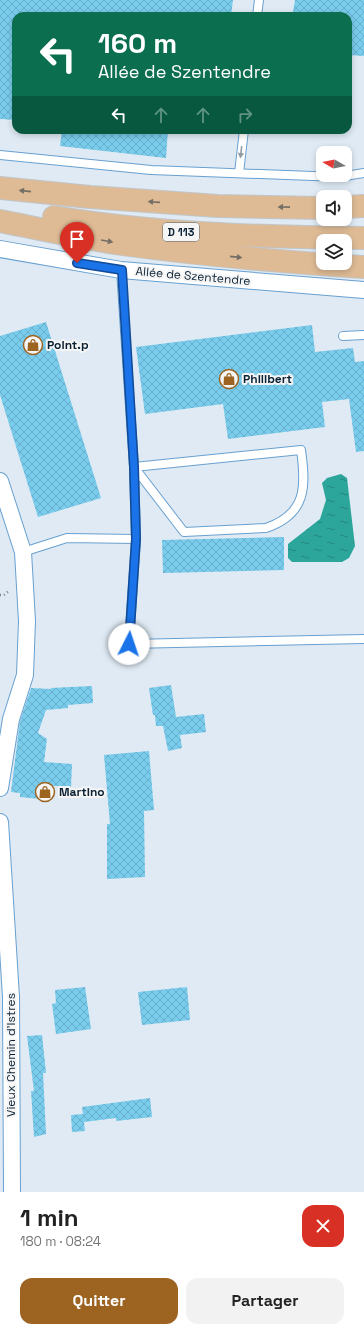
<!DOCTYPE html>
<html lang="fr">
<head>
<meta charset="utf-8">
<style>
	:root { --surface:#fff; --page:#f2f2f2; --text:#222; --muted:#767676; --accent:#9d6421 }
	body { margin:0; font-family:"Space Grotesk",sans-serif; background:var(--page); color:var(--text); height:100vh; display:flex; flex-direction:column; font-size:15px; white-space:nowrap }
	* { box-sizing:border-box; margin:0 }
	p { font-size:13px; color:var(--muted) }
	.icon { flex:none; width:22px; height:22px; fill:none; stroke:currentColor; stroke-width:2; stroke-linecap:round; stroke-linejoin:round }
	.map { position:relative; height:1192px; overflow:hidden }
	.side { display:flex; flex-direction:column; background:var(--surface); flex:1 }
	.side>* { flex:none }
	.guide { position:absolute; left:12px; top:12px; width:340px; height:122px; border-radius:12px; box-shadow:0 2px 6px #0003; background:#0b6e4f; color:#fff; overflow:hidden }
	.needle { width:26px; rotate:279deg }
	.fabs { position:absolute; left:316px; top:146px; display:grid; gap:8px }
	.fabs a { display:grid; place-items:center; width:36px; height:36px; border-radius:8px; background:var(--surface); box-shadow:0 2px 6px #0003; font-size:20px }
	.pin { position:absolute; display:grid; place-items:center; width:34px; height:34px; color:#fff; margin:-41px -17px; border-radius:50% 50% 50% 0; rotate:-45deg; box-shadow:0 0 4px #0007 }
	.pin .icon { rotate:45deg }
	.me { position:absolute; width:44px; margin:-22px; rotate:4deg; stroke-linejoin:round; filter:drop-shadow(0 0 3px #0008) }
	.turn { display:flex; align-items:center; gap:14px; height:84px; padding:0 20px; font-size:18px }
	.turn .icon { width:52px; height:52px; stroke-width:2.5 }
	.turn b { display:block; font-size:28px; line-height:34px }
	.lanes { display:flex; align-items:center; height:38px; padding:0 20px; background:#0003; justify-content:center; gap:20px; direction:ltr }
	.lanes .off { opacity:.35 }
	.round { display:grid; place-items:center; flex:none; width:42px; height:42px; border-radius:12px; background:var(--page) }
	.headline { display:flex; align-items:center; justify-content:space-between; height:68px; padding:0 20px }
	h1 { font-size:24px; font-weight:700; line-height:30px }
	.action { display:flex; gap:8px; margin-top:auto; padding:8px 20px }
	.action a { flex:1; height:46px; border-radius:12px; background:var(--accent); color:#fff; font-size:16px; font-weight:700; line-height:46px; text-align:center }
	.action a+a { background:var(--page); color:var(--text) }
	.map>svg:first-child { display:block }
	.water { fill:url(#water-ripples) }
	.building { fill:url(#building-cross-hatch) }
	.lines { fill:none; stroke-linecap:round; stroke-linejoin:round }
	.service-casing { stroke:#68a0d0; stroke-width:10 }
	.minor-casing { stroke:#68a0d0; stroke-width:18 }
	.primary-casing { stroke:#c0c6ca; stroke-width:24 }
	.path { stroke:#768796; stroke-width:2.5; stroke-dasharray:1 3; stroke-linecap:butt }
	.service { stroke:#fff; stroke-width:8 }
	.minor { stroke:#fff; stroke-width:16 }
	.primary { stroke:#debb95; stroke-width:22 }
	.oneway { fill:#919ca4 }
	.oneway2 { fill:#746e65 }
	.route-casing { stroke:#114b97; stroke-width:10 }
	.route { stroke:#1a73e8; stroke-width:7 }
	.labels { text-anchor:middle; stroke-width:4; stroke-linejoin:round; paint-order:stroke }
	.shield { fill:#f5f5f5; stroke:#51616f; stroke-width:1 }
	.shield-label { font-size:11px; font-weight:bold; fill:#0b2235 }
	.street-label { font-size:12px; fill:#0b2235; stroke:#f5f5f5 }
	.poi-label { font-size:12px; font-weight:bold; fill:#0b2235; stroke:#f5f5f5; text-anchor:start }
</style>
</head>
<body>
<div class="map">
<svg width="364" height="1192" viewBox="0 0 364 1192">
	<defs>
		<pattern id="water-ripples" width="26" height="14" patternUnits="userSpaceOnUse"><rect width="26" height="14" fill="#2ca69a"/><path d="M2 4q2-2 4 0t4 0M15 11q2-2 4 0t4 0" fill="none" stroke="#24877e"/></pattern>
		<pattern id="building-cross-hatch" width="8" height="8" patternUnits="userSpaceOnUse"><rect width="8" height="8" fill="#7accec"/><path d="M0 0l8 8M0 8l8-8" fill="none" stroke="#68afcb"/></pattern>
	</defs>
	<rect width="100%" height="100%" fill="#dfeaf4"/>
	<!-- water -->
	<polygon class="water" points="341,474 347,478 355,546 349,558 342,562 292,562 288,558 288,544 320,519 326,500 322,483 327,478"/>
	<!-- building -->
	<g class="building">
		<polygon points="0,0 233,0 231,16 16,16 16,120 0,119"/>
		<polygon points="295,0 364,0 364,56 348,55 348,16 293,12"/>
		<polygon points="62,130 168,130 166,158 60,146"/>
		<polygon points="46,322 101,498 38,517 0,395 0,336"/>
		<polygon points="312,325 315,352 353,348 355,362 364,361 364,451 356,452 349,399 322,402 325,427 228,439 223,404 145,414 136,347"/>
		<polygon points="284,537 284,570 163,573 162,540"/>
		<polygon points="171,685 176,717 204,714 206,732 180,735 182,748 168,751 163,726 156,726 155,715 153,715 149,688"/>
		<polygon points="92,686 93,703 68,705 68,708 46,710 38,733 47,739 44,762 72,764 71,787 41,785 40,799 20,797 20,793 11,792 20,721 31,688 51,689 51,688"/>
		<polygon points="149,751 154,810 144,811 145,877 107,879 107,824 110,824 104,755"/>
		<polygon points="85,987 91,1029 56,1034 52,1004 56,1003 55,990"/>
		<polygon points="187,987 190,1020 142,1025 138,992"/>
		<polygon points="42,1035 46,1073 43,1073 46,1134 34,1137 31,1091 34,1091 27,1036"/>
		<polygon points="150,1098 152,1117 116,1121 116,1118 84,1122 85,1131 72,1132 71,1115 83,1114 82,1107"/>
	</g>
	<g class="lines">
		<defs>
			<g id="service">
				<polyline points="257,16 259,0"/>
				<polyline points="0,155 151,170 339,177 364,173"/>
				<polyline points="239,173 244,130"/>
				<polyline points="343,336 364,335"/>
				<polyline points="136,539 129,644 364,639"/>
				<path d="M23 552 67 538 136 539 134 467 301 450C306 486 307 514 266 528L184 532 134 467 121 270"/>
			</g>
			<g id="minor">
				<polyline points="0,249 121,270 364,290"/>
				<polyline points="0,481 23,552 27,621 25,675 11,719 0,788"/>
				<polyline points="0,822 11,997 12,1192"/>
			</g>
			<g id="primary">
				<polyline points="0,188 90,197 218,206 323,208"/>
				<polyline points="345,207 364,206"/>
				<path d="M54 217C157 234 260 237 364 238"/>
				<path d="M0 221C41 229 81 238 122 244 203 255 283 262 364 267"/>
			</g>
		</defs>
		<!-- service casing -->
		<use href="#service" class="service-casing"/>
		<!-- minor casing -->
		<use href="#minor" class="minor-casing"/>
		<!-- primary casing -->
		<use href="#primary" class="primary-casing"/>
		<!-- path -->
		<polyline class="path" points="0,595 4,595 10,590"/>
		<!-- service -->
		<use href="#service" class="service"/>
		<!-- minor -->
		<use href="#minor" class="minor"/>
		<!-- primary -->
		<use href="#primary" class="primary"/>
	</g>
	<!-- one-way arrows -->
	<defs><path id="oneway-solid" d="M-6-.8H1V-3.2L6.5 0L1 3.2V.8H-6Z"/></defs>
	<use class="oneway" href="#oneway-solid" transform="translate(241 152) rotate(97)"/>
	<g class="oneway2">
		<use href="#oneway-solid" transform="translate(25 191) rotate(-174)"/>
		<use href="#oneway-solid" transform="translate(154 202) rotate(-176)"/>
		<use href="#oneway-solid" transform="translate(284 207) rotate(-179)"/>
		<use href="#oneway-solid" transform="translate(107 241) rotate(10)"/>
		<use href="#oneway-solid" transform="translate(236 257) rotate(6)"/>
	</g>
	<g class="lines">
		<defs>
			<polyline id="route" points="77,263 122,270 134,467 136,539 129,644"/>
		</defs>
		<!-- route casing -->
		<use href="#route" class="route-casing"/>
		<!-- route -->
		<use href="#route" class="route"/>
	</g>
	<!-- icons -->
	<defs>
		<symbol id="shop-ring" viewBox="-11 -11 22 22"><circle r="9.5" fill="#f5f5f5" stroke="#9d6421" stroke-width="1.5"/><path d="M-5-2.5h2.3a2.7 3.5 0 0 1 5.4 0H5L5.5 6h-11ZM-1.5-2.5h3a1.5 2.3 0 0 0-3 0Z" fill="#9d6421"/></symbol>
	</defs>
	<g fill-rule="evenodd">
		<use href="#shop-ring" x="22" y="334" width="22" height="22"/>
		<use href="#shop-ring" x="218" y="368" width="22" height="22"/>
		<use href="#shop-ring" x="34" y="781" width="22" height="22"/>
	</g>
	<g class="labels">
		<!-- shield labels -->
		<rect class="shield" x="163" y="223" width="36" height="18" rx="3"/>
		<g class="shield-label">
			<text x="181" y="236">D 113</text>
		</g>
		<!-- street labels -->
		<g class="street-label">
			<text transform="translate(193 276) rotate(5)" y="4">Allée de Szentendre</text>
			<text transform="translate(11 1055) rotate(-90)" y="4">Vieux Chemin d'Istres</text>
		</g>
		<!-- poi labels -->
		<g class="poi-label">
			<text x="47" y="349">Point.p</text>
			<text x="243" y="383">Philibert</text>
			<text x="59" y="796">Martino</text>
		</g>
	</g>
</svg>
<div class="fabs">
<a><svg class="needle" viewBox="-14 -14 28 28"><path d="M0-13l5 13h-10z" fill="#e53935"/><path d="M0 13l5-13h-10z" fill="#767676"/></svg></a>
<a><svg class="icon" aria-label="sound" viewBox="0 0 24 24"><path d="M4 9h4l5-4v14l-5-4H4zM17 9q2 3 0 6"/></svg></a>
<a><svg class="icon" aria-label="layers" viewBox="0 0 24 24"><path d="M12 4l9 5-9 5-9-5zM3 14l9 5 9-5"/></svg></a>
</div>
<div class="pin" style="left:77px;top:263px;background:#d93025"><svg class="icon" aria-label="arrive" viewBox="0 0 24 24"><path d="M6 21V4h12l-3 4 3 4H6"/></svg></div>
<svg class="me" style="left:129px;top:644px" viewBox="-20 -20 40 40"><circle r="19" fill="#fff"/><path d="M0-13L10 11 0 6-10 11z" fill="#1a73e8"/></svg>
<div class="guide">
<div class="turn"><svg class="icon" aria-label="left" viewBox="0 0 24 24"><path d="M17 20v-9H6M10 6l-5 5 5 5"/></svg><div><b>160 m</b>Allée de Szentendre</div></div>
<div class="lanes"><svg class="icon" aria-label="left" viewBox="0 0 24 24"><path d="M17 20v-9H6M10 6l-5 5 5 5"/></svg><svg class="icon off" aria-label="ahead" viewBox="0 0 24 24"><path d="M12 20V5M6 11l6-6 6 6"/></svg><svg class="icon off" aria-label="ahead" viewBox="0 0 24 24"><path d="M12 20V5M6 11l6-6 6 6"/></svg><svg class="icon off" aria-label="right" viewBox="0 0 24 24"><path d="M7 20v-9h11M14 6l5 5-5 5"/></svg></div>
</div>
</div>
<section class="side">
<div class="headline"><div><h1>1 min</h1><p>180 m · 08:24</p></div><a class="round" style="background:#d93025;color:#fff"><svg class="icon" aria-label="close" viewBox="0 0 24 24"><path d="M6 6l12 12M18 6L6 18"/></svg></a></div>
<div class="action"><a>Quitter</a><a>Partager</a></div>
</section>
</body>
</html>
